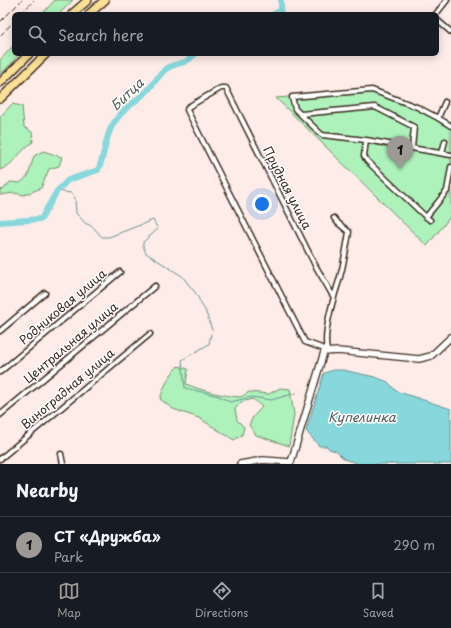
<!DOCTYPE html>
<html lang="en">
<head>
<meta charset="utf-8">
<style>
  body { margin:0; font-family:"Playpen Sans",sans-serif; background:#20242c; color:#f1f3f6 }
  .you { position:absolute; left:262px; top:204px; width:14px; height:14px; margin:-10px; border:3px solid #fff; border-radius:50%; background:#1a73e8; box-shadow:0 0 0 6px #1a73e833 }
  .badge { display:grid; place-items:center; width:26px; height:26px; border-radius:50%; background:#9f9995; color:#111; font-size:13px; font-weight:700 }
  .pin { position:absolute; translate:-50% -33px; filter:drop-shadow(0 1px 2px #0008) }
  .pin::after { content:''; position:absolute; top:21px; width:14px; height:12px; background:inherit; clip-path:polygon(0 0,100% 0,50% 100%) }
  .list { margin:0; padding:0; list-style:none }
  h2 { display:flex; justify-content:space-between; align-items:center; height:52px; margin:0; padding:0 16px; font-size:17px }
  h2 small { font-size:13px; font-weight:400; color:#9ea1a6 }
  .list li { display:grid; grid-template-columns:26px 1fr auto; gap:12px; align-items:center; box-sizing:border-box; height:56px; padding:0 16px; border-top:1px solid #363941 }
  .list b { display:block; font-size:15px; white-space:nowrap }
  .list p { margin:0; font-size:13px; white-space:nowrap; color:#9ea1a6 }
  .list em { font-size:13px; font-style:normal; color:#9ea1a6 }
  .icon { flex:none; width:22px; height:22px; fill:none; stroke:currentColor; stroke-width:2; stroke-linecap:round; stroke-linejoin:round }
  .map { position:relative; flex:none; width:451px; height:464px; overflow:hidden }
  .search { position:absolute; background:#171b24; box-shadow:0 2px 10px #0003; left:12px; right:12px; top:12px; height:44px; display:flex; align-items:center; gap:10px; box-sizing:border-box; padding:0 14px; border-radius:6px; color:#9ea1a6; font-size:15px }
  .sheet { height:108px; background:#171b24 }
  nav { display:flex; justify-content:space-around; align-items:center; box-sizing:border-box; height:56px; border-top:1px solid #363941; background:#171b24; font-size:11px; color:#9ea1a6 }
  nav a { display:grid; justify-items:center; gap:2px }
  nav .on { color:#9f9995 }
  .map>svg:first-child { display:block }
  .green { fill:#adf1bb; stroke:#748e6c }
  .water { fill:#86d8dd; stroke:#689291 }
  .lines { fill:none; stroke-linecap:round; stroke-linejoin:round }
  .stream { stroke:#689291; stroke-width:1 }
  .river { stroke:#86d8dd; stroke-width:6 }
  .street-casing { stroke:#3b2a1e; stroke-width:7 }
  .secondary-casing { stroke:#3b2a1e; stroke-width:8 }
  .highway-casing { stroke:#3b2a1e; stroke-width:10 }
  .street { stroke:#fff; stroke-width:4 }
  .secondary { stroke:#fff; stroke-width:5.5 }
  .highway { stroke:#fadf96; stroke-width:7 }
  .rail { stroke:#3b2a1e; stroke-width:1; stroke-dasharray:6 3; stroke-linecap:butt }
  .labels { text-anchor:middle; stroke-width:3; stroke-linejoin:round; paint-order:stroke }
  .street-label { font-size:12px; fill:#3b2a1e; stroke:#fff }
  .water-label { font-size:13px; font-style:italic; fill:#525e57; stroke:#fff }
</style>
</head>
<body>
<div class="map">
<svg width="451" height="464" viewBox="0 0 451 464">
  <rect width="100%" height="100%" fill="#fdece8"/>
  <filter id="ink" filterUnits="userSpaceOnUse"><feTurbulence type="fractalNoise" baseFrequency=".025" numOctaves="2"/><feDisplacementMap in="SourceGraphic" scale="8" xChannelSelector="R" yChannelSelector="G"/><feConvolveMatrix kernelMatrix="1 2 1 2 8 2 1 2 1" color-interpolation-filters="sRGB"/></filter>
  <g filter="url(#ink)">
    <path class="green" d="M55,0H73L59,14H42Z
      M14,45V54H20L0,75V60Z
      M379,90L414,104L451,122V216L427,246L276,98Z
      M12,104L22,106L24,127L32,132L33,142C20,150 14,165 0,170V117Z
      M43,151L62,157L59,166L49,169L41,188L24,195L14,193L0,195V189L3,190L10,182L20,183L28,176L34,156Z
      M178,366L188,369L186,384C202,391 224,396 241,397L249,392L269,394L280,388L290,389L294,415L289,446L256,435L249,425L253,417L262,407L253,399L241,402L235,409L237,420L244,427L242,435L234,440L199,418L173,409L160,399C164,386 169,376 178,366Z"/>
    <path class="water" d="M334,370H343L375,377L388,382L396,391L451,409V464H360L344,459L336,451L329,449L327,446H319L306,431L324,373Z"/>
    <g class="lines">
      <path class="stream" d="M57,191L71,193L75,198L76,213L85,223L93,227L102,237H109L153,220L158,229L143,242V246L146,253L182,276L197,295L201,304L205,310L212,330
        M211,334L209,344L182,360L185,388L219,396L230,402L252,397L271,400L296,393"/>
      <path class="river" d="M274,14L281,10V0
        M0,222L41,219L57,191L68,180L98,170C106,154 104,136 115,121C123,109 135,102 146,92C153,86 158,75 166,69C177,61 183,67 195,54"/>
      <g class="street-casing">
        <path id="street" d="M436,14L447,0
          M437,20L451,32
          M445,102L438,118L417,107L372,90L292,97L295,109L322,135L366,140L451,155
          M301,114L375,107L414,127L412,148
          M438,118L451,126
          M366,140L364,156L367,161L426,217
          M442,153L445,141
          M430,220L426,217L447,191L451,167
          M0,331L45,293
          M327,350L305,342L187,110L188,107L221,88H226L315,265L333,296
          M327,350C323,333 332,303 337,287C343,270 346,250 349,232L338,223L334,218
          M0,372L120,272
          M0,415L155,286
          M61,454L63,464
          M0,459L150,334"/>
      </g>
      <g class="secondary-casing">
        <path id="secondary" d="M240,464L263,460L291,462L324,352L338,351L419,359L431,356L451,337"/>
      </g>
      <g class="highway-casing">
        <path id="highway" d="M72,14L88,0
          M89,14L105,0
          M0,83L29,54
          M0,99L46,54"/>
      </g>
      <use href="#street" class="street"/>
      <use href="#secondary" class="secondary"/>
      <use href="#highway" class="highway"/>
      <path class="rail" d="M21,14L34,0
        M0,22L22,0
        M0,36L14,21"/>
    </g>
  </g>
  <g class="labels">
    <g class="street-label">
      <text transform="translate(287 188) rotate(63)" y="4">Прудная улица</text>
      <text transform="translate(63 307) rotate(-40)" y="4">Родниковая улица</text>
      <text transform="translate(71 343) rotate(-40)" y="4">Центральная улица</text>
      <text transform="translate(68 389) rotate(-40)" y="4">Виноградная улица</text>
    </g>
    <g class="water-label">
      <text transform="translate(127 94) rotate(-44)" y="5">Битца</text>
      <text x="362" y="422">Купелинка</text>
    </g>
  </g>
</svg>
<div class="you"></div>
<div class="pin badge" style="left:400px;top:169px">1</div>
<div class="search"><svg class="icon" aria-label="search" viewBox="0 0 24 24"><circle cx="10" cy="10" r="6"/><path d="M15 15l6 6"/></svg>Search here</div>
</div>
<section class="sheet">
<h2>Nearby<small></small></h2>
<ul class="list">
<li><span class="badge">1</span><div><b>СТ «Дружба»</b><p>Park</p></div><em>290 m</em></li>
</ul>
</section>
<nav>
<a class="on"><svg class="icon" aria-label="map" viewBox="0 0 24 24"><path d="M3 6l6-2 6 2 6-2v14l-6 2-6-2-6 2zM9 4v14M15 6v14"/></svg>Map</a>
<a><svg class="icon" aria-label="directions" viewBox="0 0 24 24"><path d="M12 3l9 9-9 9-9-9zM9 14v-3h6M13 9l2 2-2 2"/></svg>Directions</a>
<a><svg class="icon" aria-label="saved" viewBox="0 0 24 24"><path d="M7 4h10v16l-5-4-5 4z"/></svg>Saved</a>
</nav>
</body>
</html>
